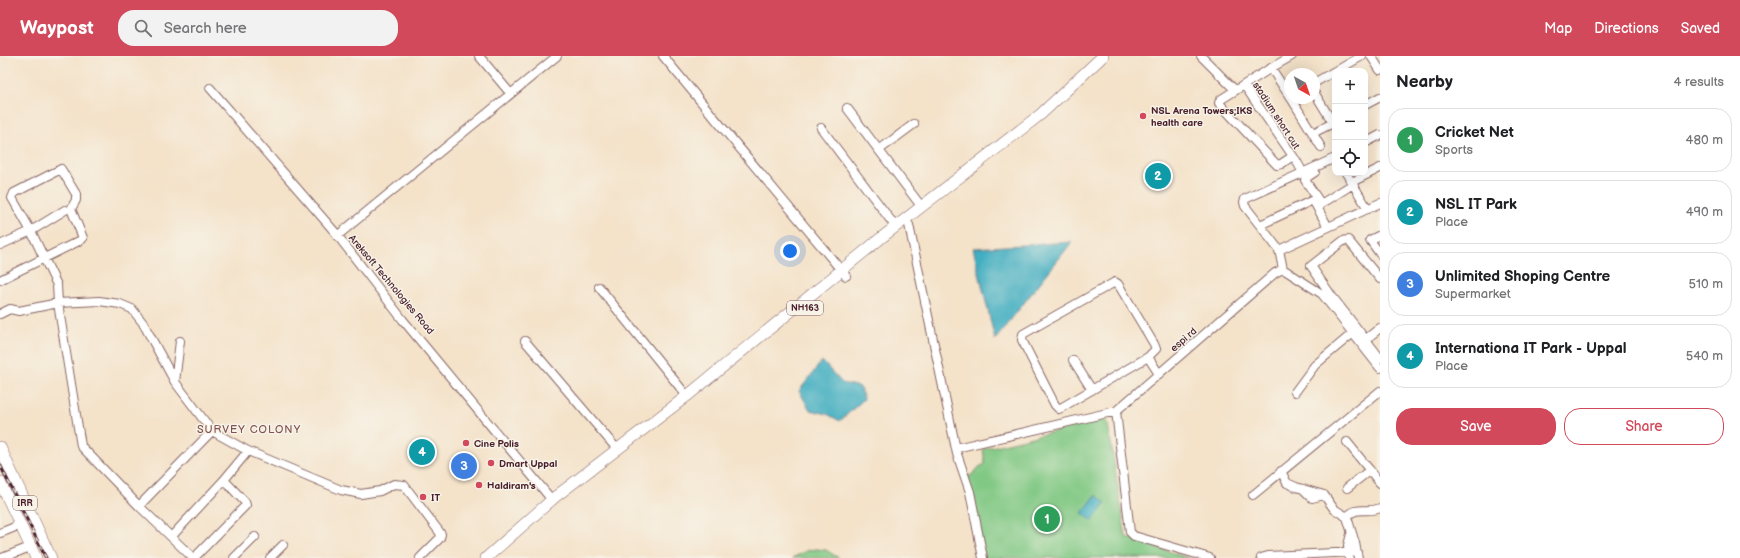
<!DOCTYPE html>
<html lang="en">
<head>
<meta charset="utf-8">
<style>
  body { margin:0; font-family:"Balsamiq Sans",sans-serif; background:#f2f2f2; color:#202124 }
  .controls { position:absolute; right:12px; top:12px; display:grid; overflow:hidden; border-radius:8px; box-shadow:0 4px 16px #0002 }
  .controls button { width:36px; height:36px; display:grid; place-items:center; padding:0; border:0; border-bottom:1px solid #e0e0e0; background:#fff; color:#202124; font:20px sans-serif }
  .compass { position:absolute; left:1284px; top:12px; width:36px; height:36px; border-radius:50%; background:#fff; box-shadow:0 4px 16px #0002; rotate:140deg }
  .you { position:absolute; left:790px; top:195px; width:14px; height:14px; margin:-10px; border:3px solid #fff; border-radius:50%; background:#1a73e8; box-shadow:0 0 0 6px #1a73e833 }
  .badge { display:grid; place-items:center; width:26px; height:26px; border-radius:50%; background:#d1495b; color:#fff; font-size:13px; font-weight:700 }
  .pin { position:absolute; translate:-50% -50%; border:2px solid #fff; box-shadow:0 1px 4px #0006 }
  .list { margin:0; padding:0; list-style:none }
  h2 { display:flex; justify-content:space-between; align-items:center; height:52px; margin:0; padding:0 16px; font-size:17px }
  h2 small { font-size:13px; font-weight:400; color:#757577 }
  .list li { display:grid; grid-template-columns:26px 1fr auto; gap:12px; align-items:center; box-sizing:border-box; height:64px; margin:0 8px 8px; padding:0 8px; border:1px solid #e0e0e0; border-radius:16px }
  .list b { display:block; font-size:15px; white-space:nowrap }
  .list p { margin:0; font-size:13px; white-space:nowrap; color:#757577 }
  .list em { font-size:13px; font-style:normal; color:#757577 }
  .actions { display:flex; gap:8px; padding:12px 16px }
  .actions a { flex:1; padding:9px 0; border:1px solid #d1495b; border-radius:16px; text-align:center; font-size:14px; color:#d1495b }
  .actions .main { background:#d1495b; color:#fff }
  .icon { flex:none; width:22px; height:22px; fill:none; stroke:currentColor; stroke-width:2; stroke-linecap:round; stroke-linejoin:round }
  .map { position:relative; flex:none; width:1380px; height:502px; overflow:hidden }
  header { display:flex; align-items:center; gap:24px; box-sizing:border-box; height:56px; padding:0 20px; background:#d1495b; color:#fff }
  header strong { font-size:19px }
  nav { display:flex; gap:22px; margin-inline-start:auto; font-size:14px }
  .search { width:280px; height:36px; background:#f2f2f2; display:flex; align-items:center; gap:10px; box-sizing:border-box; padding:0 14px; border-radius:16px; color:#757577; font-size:15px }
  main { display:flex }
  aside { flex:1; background:#fff }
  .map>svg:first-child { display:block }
  .green { fill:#80c883; stroke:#657457 }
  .water { fill:#43aec1; stroke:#466676 }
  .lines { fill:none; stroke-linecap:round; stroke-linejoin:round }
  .minor-casing { stroke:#866362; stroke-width:10 }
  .highway-casing { stroke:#866362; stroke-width:12 }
  .minor { stroke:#fff; stroke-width:8 }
  .highway { stroke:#fff; stroke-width:11 }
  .rail-casing { stroke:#4a1f2b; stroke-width:3 }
  .rail { stroke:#f7f3e8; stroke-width:1.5; stroke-dasharray:4.5; stroke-linecap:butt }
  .poi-dot { fill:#d1495b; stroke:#f7f3e8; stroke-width:1.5 }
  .labels { text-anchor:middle; stroke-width:3; stroke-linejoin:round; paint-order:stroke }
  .shield { fill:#f7f3e8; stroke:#7e5f64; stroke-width:1 }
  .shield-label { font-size:9px; font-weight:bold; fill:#4a1f2b }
  .poi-label { font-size:10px; font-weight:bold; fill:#4a1f2b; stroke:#f7f3e8; text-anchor:start }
  .street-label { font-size:10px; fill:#4a1f2b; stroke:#f7f3e8 }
  .neighbourhood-label { font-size:11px; letter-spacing:1px; fill:#825350; stroke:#f7f3e8 }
</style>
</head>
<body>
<header>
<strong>Waypost</strong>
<div class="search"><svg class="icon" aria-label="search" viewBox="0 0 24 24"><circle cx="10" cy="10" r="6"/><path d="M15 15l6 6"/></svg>Search here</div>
<nav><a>Map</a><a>Directions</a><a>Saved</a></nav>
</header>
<main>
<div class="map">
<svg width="1380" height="502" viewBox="0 0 1380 502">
  <rect width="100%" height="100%" fill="#f7f3e8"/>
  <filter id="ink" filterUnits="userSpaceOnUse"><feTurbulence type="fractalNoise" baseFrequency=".025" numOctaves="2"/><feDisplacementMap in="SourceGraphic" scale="8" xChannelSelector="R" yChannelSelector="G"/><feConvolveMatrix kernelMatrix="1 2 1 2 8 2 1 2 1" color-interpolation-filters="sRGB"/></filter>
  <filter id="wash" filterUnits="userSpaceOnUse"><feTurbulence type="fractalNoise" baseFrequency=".012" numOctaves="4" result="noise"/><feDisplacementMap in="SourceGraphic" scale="16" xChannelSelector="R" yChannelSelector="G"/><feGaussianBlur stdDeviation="0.9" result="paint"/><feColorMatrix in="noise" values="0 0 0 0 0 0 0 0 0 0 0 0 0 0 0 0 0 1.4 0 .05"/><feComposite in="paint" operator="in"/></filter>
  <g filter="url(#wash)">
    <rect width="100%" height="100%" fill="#f4e2c9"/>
    <path class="green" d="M1107,363L1126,481L1189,502H983L966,421L973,418L979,411L985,408L983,393Z
      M817,493L826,494L839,502H792L808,494Z"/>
    <path class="water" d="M1072,186L995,284L973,192Z
      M822,305L842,327L860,331L864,343L840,365L827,358L810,354L799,335Z
      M1096,439L1106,447L1092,465L1082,457Z"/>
  </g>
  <g filter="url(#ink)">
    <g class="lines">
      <g class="minor-casing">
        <path id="minor" d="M479,0L510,37
          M663,0L846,220
          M1201,0L1235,34
          M1371,0L1380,14
          M1271,12L1220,44L1219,47L1277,109L1281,108L1293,100
          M1336,15L1362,0
          M1314,27L1335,15
          M1244,29L1295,103
          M210,32L334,175L403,264L552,444
          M1314,36L1333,67
          M1290,41L1271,12L1292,0
          M1291,42L1321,91
          M1365,49L1380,41
          M847,52L921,150
          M821,72L895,170
          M1313,77L1335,66
          M1365,87L1380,79
          M879,94L914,68
          M1296,104L1303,117
          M1315,116L1306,122L1305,124L1321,148L1353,128
          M1346,117L1368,153
          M1352,126L1380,112
          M1313,144L1328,171
          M909,169L957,398L970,436L983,502
          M1260,169L1313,144
          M1380,179L1370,184L1380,198
          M337,180L557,0
          M0,189L31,175L65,154
          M1279,194L1380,147
          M1283,213L1279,194L1245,150L1244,146L1245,143L1335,102
          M1380,223L1348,184L1343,185L1311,210L1331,239L1380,302
          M0,224L81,184L83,182L71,153L76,144V138L61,113L14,137L12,142L31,175L57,229L58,247L81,390L139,450L193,502
          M599,231L687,340
          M0,258L10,253L19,255L58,247L99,245L120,248L132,253L143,267L175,326L212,375L248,395L341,434L361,438L380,435L394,428L404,429L441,478L440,482L420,502
          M525,285L617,393
          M1361,287L1380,272
          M1148,301L1059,353L1055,349L1022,284L1023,278L1115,226L1118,228L1154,288L1156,293L1148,301L1159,318
          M1073,304L1092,334
          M175,326L180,285
          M1295,336L1315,309L1353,277
          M1116,355L1130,476L1134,480L1210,502
          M1347,386L1380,427
          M956,392L1116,355L1275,217L1283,213L1322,238L1380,312
          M1281,415L1287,427L1296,431L1324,439L1334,453L1347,461
          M1347,432L1370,414
          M1303,433L1312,442L1324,439
          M1253,439L1380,335
          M139,450L212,375
          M1347,461L1355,487L1358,502
          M1347,461C1357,449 1367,458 1380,452
          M0,477L20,469
          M172,480L224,424L248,395
          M2,502L30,491
          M194,502L246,449L245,446L224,424
          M234,502L255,481
          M270,502L283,489
          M1261,502L1268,500L1357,496
          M1349,502L1348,489L1351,478"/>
      </g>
      <g class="highway-casing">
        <path id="highway" d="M0,391L51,502
          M0,426L36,502
          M486,502L555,441L687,340L881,182L1041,58L1103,0"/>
      </g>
      <use href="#minor" class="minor"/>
      <use href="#highway" class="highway"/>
      <g class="rail-casing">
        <path id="rail" d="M0,409L46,502"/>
      </g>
      <use href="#rail" class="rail"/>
    </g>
  </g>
  <g class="poi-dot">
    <circle cx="1143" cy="60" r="4"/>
    <circle cx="466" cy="387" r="4"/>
    <circle cx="491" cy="407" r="4"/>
    <circle cx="479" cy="429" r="4"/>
    <circle cx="423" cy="441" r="4"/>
  </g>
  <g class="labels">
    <g class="shield">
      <rect x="787" y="245" width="36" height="14" rx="3"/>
      <rect x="13" y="440" width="24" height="14" rx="3"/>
    </g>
    <g class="shield-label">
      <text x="805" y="255">NH163</text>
      <text x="25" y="450">IRR</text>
    </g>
    <g class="poi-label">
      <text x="1151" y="58">NSL Arena Towers;IKS<tspan x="1151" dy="12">health care</tspan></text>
      <text x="474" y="391">Cine Polis</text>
      <text x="499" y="411">Dmart Uppal</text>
      <text x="487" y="433">Haldiram's</text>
      <text x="431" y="445">IT</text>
    </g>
    <g class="street-label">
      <text transform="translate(1277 59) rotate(57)" y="4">stadium short cut</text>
      <text transform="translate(392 228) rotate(50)" y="4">Areksoft Technologies Road</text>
      <text transform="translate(1183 283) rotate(-41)" y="4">espi rd</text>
    </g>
    <g class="neighbourhood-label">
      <text x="249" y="377">SURVEY COLONY</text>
    </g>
  </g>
</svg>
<div class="controls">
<button>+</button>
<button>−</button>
<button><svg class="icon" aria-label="locate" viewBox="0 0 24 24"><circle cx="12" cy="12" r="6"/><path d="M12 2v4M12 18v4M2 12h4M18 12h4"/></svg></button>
</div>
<svg class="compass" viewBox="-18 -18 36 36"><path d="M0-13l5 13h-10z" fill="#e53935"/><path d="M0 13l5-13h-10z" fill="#757577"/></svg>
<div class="you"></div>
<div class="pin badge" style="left:1047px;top:463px;background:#2e9e5b">1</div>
<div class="pin badge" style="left:1158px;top:120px;background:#0f9aa8">2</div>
<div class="pin badge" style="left:464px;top:410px;background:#3f7fe0">3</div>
<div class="pin badge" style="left:422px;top:396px;background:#0f9aa8">4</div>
</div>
<aside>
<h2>Nearby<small>4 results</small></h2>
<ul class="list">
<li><span class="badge" style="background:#2e9e5b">1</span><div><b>Cricket Net</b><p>Sports</p></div><em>480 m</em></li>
<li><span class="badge" style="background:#0f9aa8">2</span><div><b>NSL IT Park</b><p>Place</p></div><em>490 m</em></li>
<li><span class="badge" style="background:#3f7fe0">3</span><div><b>Unlimited Shoping Centre</b><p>Supermarket</p></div><em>510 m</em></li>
<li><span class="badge" style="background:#0f9aa8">4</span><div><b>Internationa IT Park - Uppal</b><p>Place</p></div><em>540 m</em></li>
</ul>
<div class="actions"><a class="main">Save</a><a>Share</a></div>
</aside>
</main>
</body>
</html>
